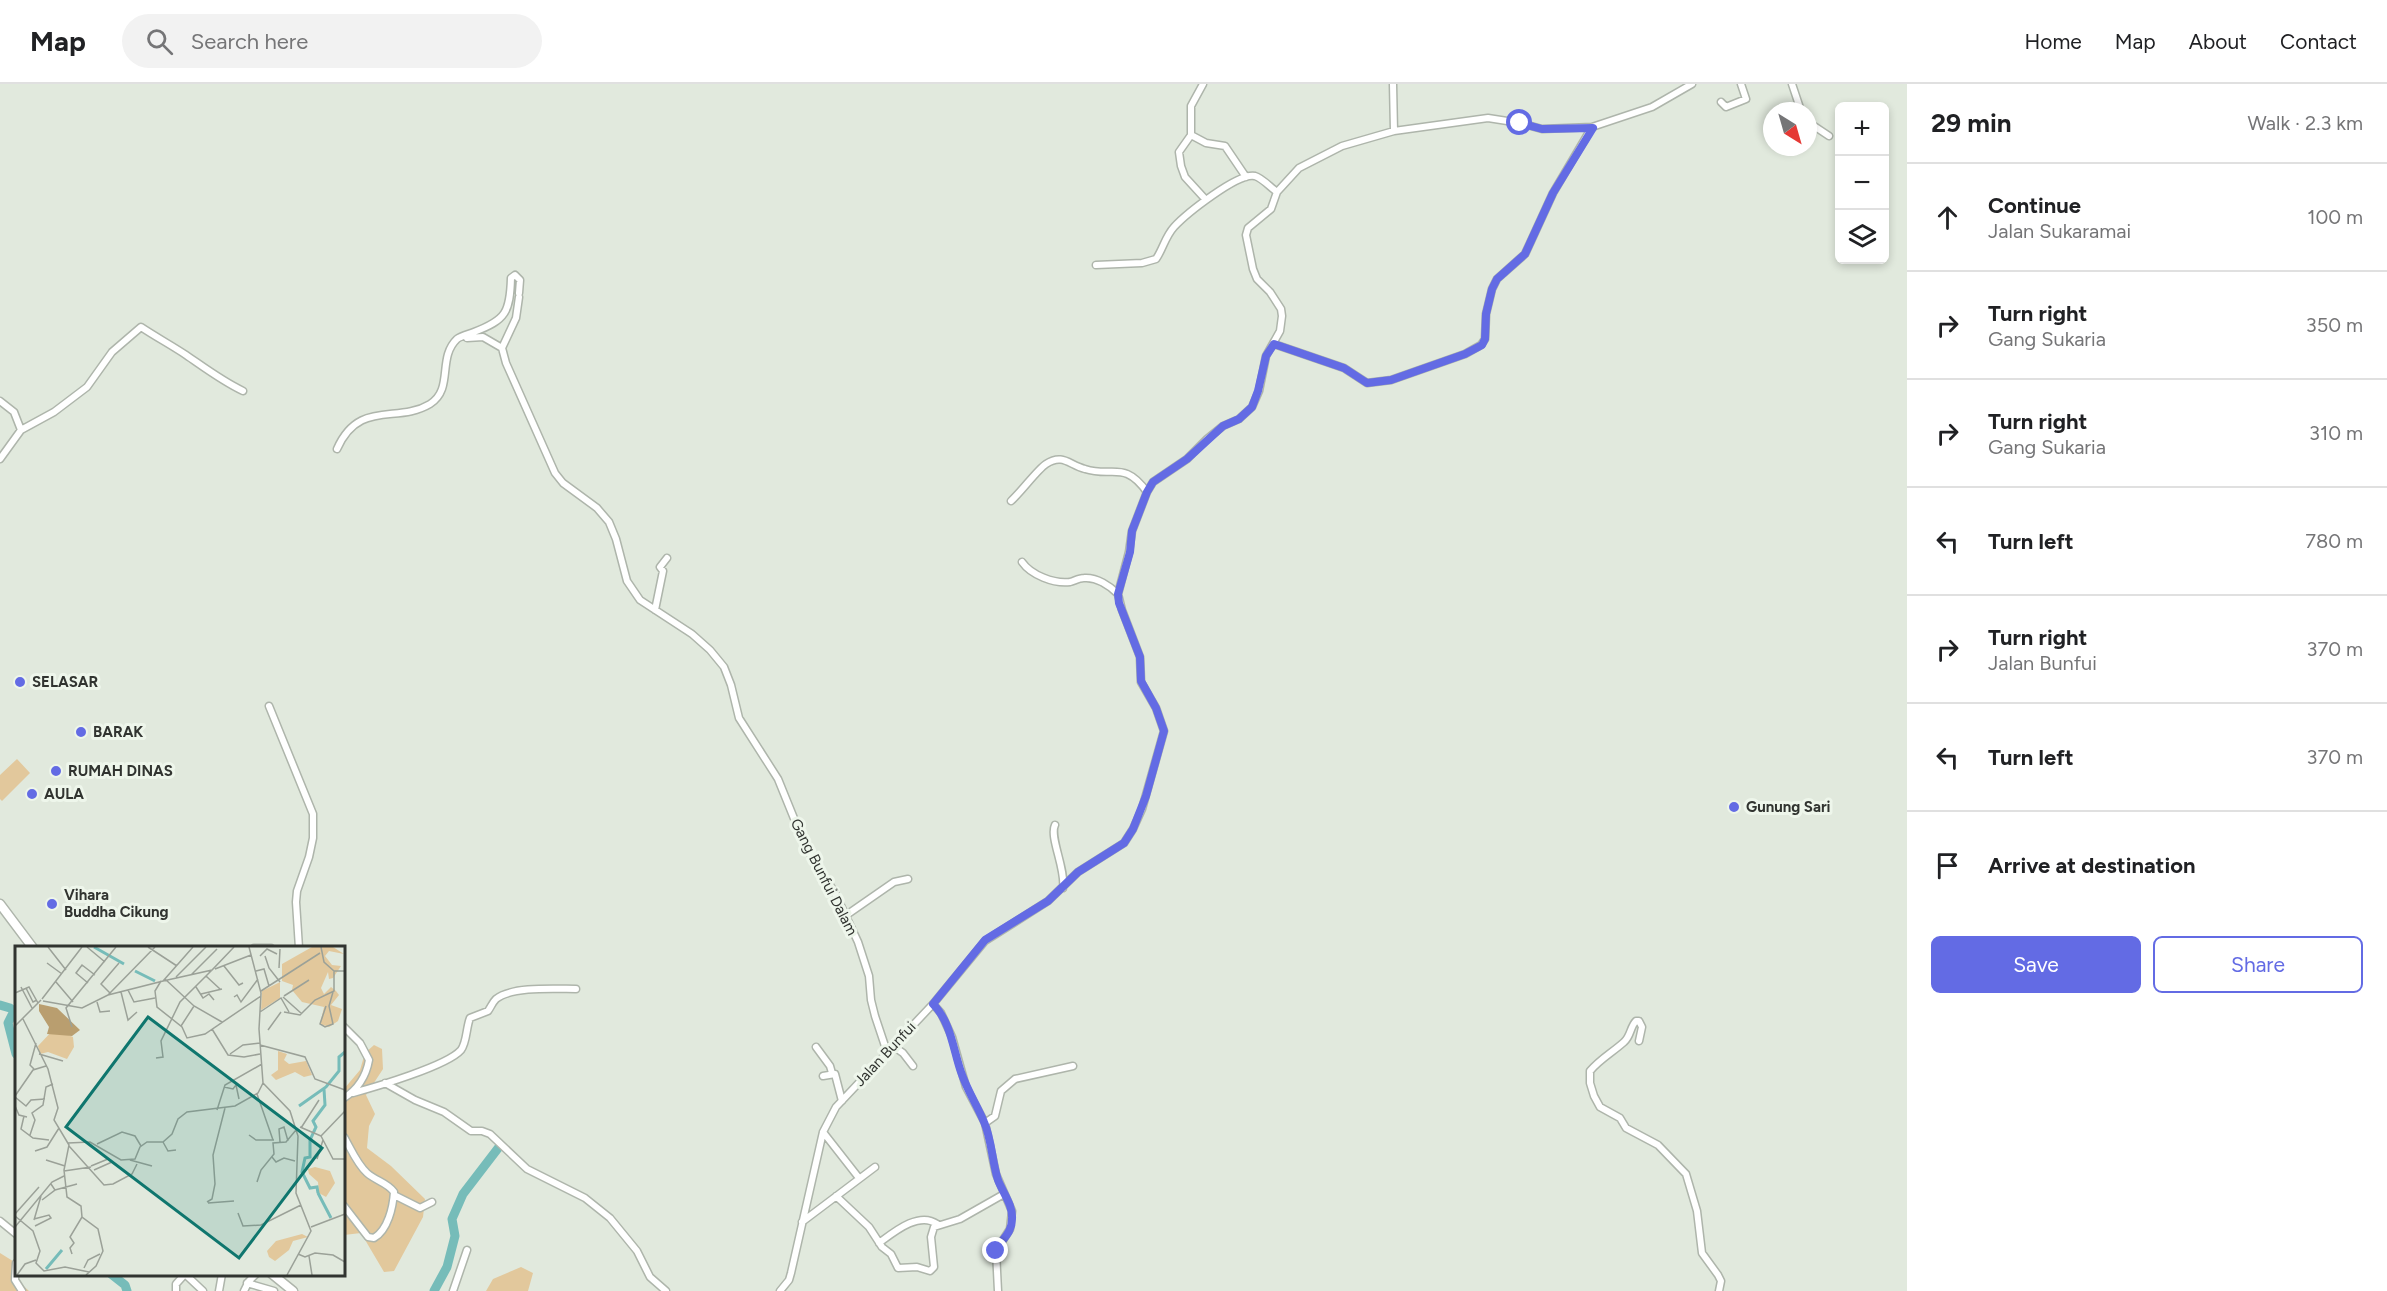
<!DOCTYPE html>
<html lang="en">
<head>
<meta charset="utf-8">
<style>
  body { margin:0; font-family:Figtree,sans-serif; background:#f2f2f2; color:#202124 }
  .controls { position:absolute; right:18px; top:18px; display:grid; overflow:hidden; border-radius:9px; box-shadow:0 3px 9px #0003 }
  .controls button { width:54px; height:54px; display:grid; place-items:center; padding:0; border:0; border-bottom:2px solid #e0e0e0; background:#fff; color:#202124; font:30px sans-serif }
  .compass { position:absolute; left:1763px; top:18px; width:54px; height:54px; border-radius:50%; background:#fff; box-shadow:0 3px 9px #0003; rotate:143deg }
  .stop { position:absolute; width:18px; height:18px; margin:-14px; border:4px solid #636be4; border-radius:50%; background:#fff }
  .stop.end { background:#636be4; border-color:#fff; box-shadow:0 2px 6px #0008 }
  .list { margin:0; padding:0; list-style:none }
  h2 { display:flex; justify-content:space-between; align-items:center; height:78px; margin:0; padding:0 24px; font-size:26px }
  h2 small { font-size:20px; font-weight:400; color:#757577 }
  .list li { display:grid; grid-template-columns:39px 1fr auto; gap:18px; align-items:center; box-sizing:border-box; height:108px; padding:0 24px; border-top:2px solid #e0e0e0 }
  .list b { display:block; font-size:22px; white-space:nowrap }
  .list p { margin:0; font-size:20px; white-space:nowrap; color:#757577 }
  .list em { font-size:20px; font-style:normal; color:#757577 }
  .actions { display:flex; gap:12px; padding:18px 24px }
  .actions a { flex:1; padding:14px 0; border:2px solid #636be4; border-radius:9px; text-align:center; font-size:21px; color:#636be4 }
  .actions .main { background:#636be4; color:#fff }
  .icon { flex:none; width:33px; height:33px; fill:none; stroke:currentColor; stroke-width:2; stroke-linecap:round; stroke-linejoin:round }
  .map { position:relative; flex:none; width:1907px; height:1207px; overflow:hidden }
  header { display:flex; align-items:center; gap:36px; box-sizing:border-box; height:84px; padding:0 30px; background:#fff; border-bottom:2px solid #e0e0e0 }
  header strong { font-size:28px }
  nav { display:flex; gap:33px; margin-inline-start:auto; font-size:21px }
  .search { width:420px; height:54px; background:#f2f2f2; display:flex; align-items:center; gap:15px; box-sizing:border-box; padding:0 21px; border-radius:33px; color:#757577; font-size:22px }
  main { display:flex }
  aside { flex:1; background:#fff }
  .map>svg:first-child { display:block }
  .green { fill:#e2c89c }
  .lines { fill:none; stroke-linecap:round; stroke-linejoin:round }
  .river { stroke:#76bcb9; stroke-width:9 }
  .street-casing { stroke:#aeb5ab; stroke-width:9 }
  .secondary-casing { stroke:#aeb5ab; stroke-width:11 }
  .street { stroke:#fff; stroke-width:6 }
  .secondary { stroke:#fff; stroke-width:8 }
  .route { stroke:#636be4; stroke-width:8 }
  .poi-dot { fill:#636be4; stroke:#eef6eb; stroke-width:2 }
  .labels { text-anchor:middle; stroke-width:6; stroke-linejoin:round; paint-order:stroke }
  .poi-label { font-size:15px; font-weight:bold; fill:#313430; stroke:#eef6eb; text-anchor:start }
  .street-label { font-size:15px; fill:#313430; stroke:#eef6eb }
  .inset-river { fill:none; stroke:#76bcb9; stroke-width:3 }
  .inset-road { fill:none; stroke:#9ba198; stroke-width:1.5 }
  .view { fill:#0f766e; fill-opacity:0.15; stroke:#0f766e; stroke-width:3 }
  .inset-edge { fill:none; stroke:#313430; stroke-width:3 }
</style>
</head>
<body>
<header>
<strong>Map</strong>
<div class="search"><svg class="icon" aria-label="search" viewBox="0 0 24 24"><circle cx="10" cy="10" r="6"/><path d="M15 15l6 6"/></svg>Search here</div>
<nav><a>Home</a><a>Map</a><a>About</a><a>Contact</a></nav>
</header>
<main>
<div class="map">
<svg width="1907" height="1207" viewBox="0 0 1907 1207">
  <rect width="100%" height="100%" fill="#e1e9dd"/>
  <path class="green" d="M17,675L30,689L2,717L0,715V691Z
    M374,961L382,965L383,985L366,1011L375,1030L369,1042L367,1064L391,1082L425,1115L423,1133L394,1187L384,1188L361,1149L344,1151V1005L360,986L365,969Z
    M0,1169L16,1179L18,1197L29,1207H0Z
    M521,1183L533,1189L528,1207H486L493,1195Z"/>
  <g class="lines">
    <path class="river" d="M0,921L10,924L14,927L8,939L16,970
      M111,1190L125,1201L127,1207
      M434,1207L447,1183L455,1152L452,1135L463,1110L499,1063"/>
    <g class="street-casing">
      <path id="street" d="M1203,0L1191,22V51L1179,68L1181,82L1185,93L1206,116
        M1393,0L1394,47
        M1792,0L1801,27
        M1721,18L1726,23L1746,15L1741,0
        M1808,38L1829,52
        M1191,51L1206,59L1225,62L1246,93
        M1096,181L1142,179L1156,175C1163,165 1165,153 1174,143C1185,131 1238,88 1255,92C1262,94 1270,103 1277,108
        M519,213L516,234L502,264L506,279L555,389L563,399L597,424L609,438L616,455L627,497L640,516L692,550L710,566L724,583L731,601L739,634L778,695L806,764L835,809L858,858L869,892L871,916L875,932L887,968
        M467,254L483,253L502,264
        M1274,260L1344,284L1367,299L1391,296L1465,270L1481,261L1485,255L1486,230L1492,205L1497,195L1525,170L1553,109L1592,43
        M0,317L14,328L21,346
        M337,365C359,315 397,340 430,320C454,305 437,274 457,255C461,252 469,250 474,248C506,236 510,228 511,194L515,191L520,196L519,209
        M0,375L21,346L54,328L87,303L112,268L141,243C156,253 171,261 186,271C205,284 222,297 243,307
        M1011,417C1022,407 1037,386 1046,380C1063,369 1069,381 1085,385C1113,394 1124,376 1147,408
        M1022,478C1031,491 1054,500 1070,498C1074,497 1079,494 1084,494C1097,493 1110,502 1118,510
        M655,526L663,487L660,483L667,474
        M269,622L313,730V754L309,773L297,807L296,818L299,864
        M1055,741C1049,753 1066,785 1063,804
        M845,832L894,798L908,795
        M254,864H271
        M933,920L941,929L952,953L966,1003L985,1039L996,1090L1012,1127L1010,1145L996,1167L998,1207
        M344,943L360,959L369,976C366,993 358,1005 344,1014
        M1639,957L1642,943L1639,937H1636C1630,943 1631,952 1624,958C1613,968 1600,975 1590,987V999L1594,1012L1600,1023L1620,1034L1626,1044L1658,1061L1686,1090L1697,1127L1702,1169L1718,1191L1721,1197L1719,1207
        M893,962L903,969L913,982
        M816,963L830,982L832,989
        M823,992L835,990L842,1017
        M385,999L415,1016L444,1028L471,1047H482L490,1050L527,1085L585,1114L610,1134L637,1167L650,1193L666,1207
        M353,1009C375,1003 447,982 461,966C467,958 466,944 470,934L488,927C491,923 492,919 496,915C512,902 556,905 576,905
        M985,1039L995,1032L1001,1007L1015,995L1073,982
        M823,1048L859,1094
        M344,1053C351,1065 357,1080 367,1089C376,1097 388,1099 394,1108C393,1123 388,1146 374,1154L368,1153L344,1122
        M394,1111L420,1124L432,1118
        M836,1112L869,1143L882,1163L891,1170L898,1184L917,1183L930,1187L934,1183L931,1153L934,1143L960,1135L1004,1110
        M0,1137L16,1150
        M802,1138L875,1083
        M879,1159C894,1148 919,1127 937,1140
        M16,1179L15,1196L22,1207
        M247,1199L274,1207
        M176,1207V1200L185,1190L203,1207
        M219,1207L222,1190
        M244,1207L249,1197L256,1190
        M453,1207L467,1166
        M780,1207L789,1196L791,1189L823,1048L836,1023L933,920L985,857L1048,817L1078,788L1124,759L1133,745L1142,725L1164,647L1156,624L1141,598L1140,573L1122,526L1118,510L1129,468L1132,447L1147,408L1153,398L1187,375L1207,355L1223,342L1239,335L1252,323L1259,307L1266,272L1280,247L1282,232L1281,225L1270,208L1257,195L1253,185L1246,151L1248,144L1271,125L1277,108L1299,84L1342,62L1394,47L1488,34L1520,39L1542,45L1592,43L1652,23L1692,0"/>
    </g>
    <g class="secondary-casing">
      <path id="secondary" d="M0,820L33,864
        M272,1190L293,1207"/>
    </g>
    <use href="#street" class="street"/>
    <use href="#secondary" class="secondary"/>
  </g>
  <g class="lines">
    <path class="route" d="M996,1167C1001,1155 1012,1150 1012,1135C1013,1121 1003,1109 998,1096C992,1078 992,1056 984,1038C977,1021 967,1006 961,988C953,965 951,938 933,920L985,856L1048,817L1078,788L1124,759L1133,745L1146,712L1164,647L1156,624L1141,597L1140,573L1119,519L1118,510L1130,468L1132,447L1147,408L1153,398L1187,375L1223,342L1239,335L1252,323L1258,307L1266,272L1274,260L1344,284L1367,299L1391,296L1465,270L1482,261L1485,255L1486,230L1492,205L1497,195L1525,170L1553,109L1593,44L1542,45L1520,39"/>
  </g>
  <g class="poi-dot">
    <circle cx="20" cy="598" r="6"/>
    <circle cx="81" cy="648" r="6"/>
    <circle cx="56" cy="687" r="6"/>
    <circle cx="32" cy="710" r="6"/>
    <circle cx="1734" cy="723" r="6"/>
    <circle cx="52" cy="820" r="6"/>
  </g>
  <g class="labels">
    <g class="poi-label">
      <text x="32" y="603">SELASAR</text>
      <text x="93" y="653">BARAK</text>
      <text x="68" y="692">RUMAH DINAS</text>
      <text x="44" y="715">AULA</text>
      <text x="1746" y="728">Gunung Sari</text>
      <text x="64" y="816">Vihara<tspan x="64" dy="17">Buddha Cikung</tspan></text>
    </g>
    <g class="street-label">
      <text transform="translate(824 793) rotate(63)" y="5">Gang Bunfui Dalam</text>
      <text transform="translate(885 970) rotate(-47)" y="5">Jalan Bunfui</text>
    </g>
  </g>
  <g transform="translate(15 862)">
    <rect width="330" height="330" fill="#e1e9dd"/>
    <path d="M297,1H318L329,8L314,5L310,10L317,19L326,20L318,32L314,33L313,26L306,42L309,48L316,41L321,45L324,49L316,59L327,63L323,75L314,81L305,78L309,61L287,56L277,44L278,39L267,35V18ZM265,36V52L246,64L247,45ZM39,83L58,91L59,101L52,113L33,106L25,108L23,100ZM263,105L272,108L269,114L274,118L291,115L297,129L289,131L280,126L261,134L256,129L263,124ZM300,221L315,225L320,237L311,251L304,247L303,236L294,228L293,223ZM287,288L293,291L278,295L274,304L260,315L254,311L252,305L261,295Z" fill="#e2c89c"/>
    <path d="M24,58L42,62L65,84L57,90L32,88L34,81L24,65Z" fill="#b99e6f"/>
    <path class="inset-river" d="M79,1L109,18M120,25L140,35M284,160L311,141L324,125V111L330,106M303,247L302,241L295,242L287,226L290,212L295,211V194L301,181L298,175L310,159L309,143M303,247L316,272M31,323L47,304"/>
    <path class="inset-road" d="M33,1L51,24M72,1L90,16M133,1L162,20M234,1L246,47L244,83L248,137M306,1L309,16L319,25H330M245,10L252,3L262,8M250,10L254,22L265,36M32,17L47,28M209,20L224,39L228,37M264,22L265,3M200,23L236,9M241,25L249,23L254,40M176,29L202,3M191,30L205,43M161,31L191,1M150,33L179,60L207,76M146,35L140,45L142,61L167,81L172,92L190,88L246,50M148,35L197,24L219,1M41,36L58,56M73,37L61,27L67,19L80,29M6,41L17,62M181,41L188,52L194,48L199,54M11,42L18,56L22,54M113,44L119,56L140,52M246,45L305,7M106,46L113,74L122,66M0,47L14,41L23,57M95,47L86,38L104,17M186,48L207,43M93,49L140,1M269,50L294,34M219,51L222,49L226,56L243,33M268,51L287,68M27,53L67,1M28,55L67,62L93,49L148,35L178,1M82,56L85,66L95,65M311,60L305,78L310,81L318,78L314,60L318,46M245,66L266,52L274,66M269,66L285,69L300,54L319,45V25M8,73L33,123L43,162L39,174L54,199L49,224L52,251L66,260L67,271L83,283L88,305L81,320L71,329M0,80L26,54M166,80L179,60M57,81L51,62L101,1M197,83L213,109L229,111L245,108M253,84L266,66M245,99L290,111L300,133L330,144M24,108L48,115M215,108L228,99L245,97M141,112L148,111L146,95L165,56L197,24M19,123L15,119L21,97M248,137L275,165L283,190L281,247L296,285L272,329M209,141L218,143L221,139L224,153M242,148L258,194M0,150L18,124L31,120M0,151L11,160L16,154L30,153M0,160L4,169L12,171M202,164L210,139L247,118M9,170L6,183L18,192L34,194M285,181L306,190M286,182L304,154M15,189L20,174L17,167L28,159L31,141L38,138M234,189L241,194H259M306,190L318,213H330M306,190L330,165M148,196L153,205L161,204M265,196L264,183L269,181L273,195M53,197L75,196L106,214L120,213L125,201L132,196H148L157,188L163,173L172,166L220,160L243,147L248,137M82,198L107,186L120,190L126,200M54,200L89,239L98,238L117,228L122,218M20,205L32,201L44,182M257,211L261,216L269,212L280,215M302,213L308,194M31,214L50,220M115,214L137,220M76,220L93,213M79,224L97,216M49,225L76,221M242,236L246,224L259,208L258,197L271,196L281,184M40,244L62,238M27,254L40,244L36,238M192,256L197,253L200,238L198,209L210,162M193,257L219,255M223,267L228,280L246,279L286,259M0,268L24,241M0,270L18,285L25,305L21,317L29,325L50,321L74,326M19,273L34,269L36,272L20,280M19,274L26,250M0,281L37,236L49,230M296,281L330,268M57,308L55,302L59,297L55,291L67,271M283,308L290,311L300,307L318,309L330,316M294,310L297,329M69,322L73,314L85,308M2,329L10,318L21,314"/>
    <path class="view" d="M133,71L307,202L224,312L51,181Z"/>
    <rect width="330" height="330" class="inset-edge"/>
  </g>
</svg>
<div class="controls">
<button>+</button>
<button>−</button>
<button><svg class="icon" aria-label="layers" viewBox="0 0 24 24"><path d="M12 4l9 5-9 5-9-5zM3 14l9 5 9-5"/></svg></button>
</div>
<svg class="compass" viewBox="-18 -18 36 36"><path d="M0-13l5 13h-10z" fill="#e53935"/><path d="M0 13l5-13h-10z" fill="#757577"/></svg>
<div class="stop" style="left:1520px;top:39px"></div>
<div class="stop end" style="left:996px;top:1167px"></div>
</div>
<aside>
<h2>29 min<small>Walk · 2.3 km</small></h2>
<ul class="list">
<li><svg class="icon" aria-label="ahead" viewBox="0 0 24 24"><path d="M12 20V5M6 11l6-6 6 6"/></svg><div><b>Continue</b><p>Jalan Sukaramai</p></div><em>100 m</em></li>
<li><svg class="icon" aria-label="right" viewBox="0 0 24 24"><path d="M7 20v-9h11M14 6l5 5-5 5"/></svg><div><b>Turn right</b><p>Gang Sukaria</p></div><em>350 m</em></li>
<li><svg class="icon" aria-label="right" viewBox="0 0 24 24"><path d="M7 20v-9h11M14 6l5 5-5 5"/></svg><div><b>Turn right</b><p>Gang Sukaria</p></div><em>310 m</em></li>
<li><svg class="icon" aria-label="left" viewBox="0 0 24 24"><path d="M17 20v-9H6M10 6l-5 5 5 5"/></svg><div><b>Turn left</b></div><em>780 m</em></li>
<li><svg class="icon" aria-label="right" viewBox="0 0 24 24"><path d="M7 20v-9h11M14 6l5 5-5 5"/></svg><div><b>Turn right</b><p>Jalan Bunfui</p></div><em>370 m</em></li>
<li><svg class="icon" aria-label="left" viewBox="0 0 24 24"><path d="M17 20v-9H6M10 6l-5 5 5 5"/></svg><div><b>Turn left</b></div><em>370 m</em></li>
<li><svg class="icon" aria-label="arrive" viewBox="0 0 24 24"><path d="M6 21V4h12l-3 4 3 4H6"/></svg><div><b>Arrive at destination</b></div></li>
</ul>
<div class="actions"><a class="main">Save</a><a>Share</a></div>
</aside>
</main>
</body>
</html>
